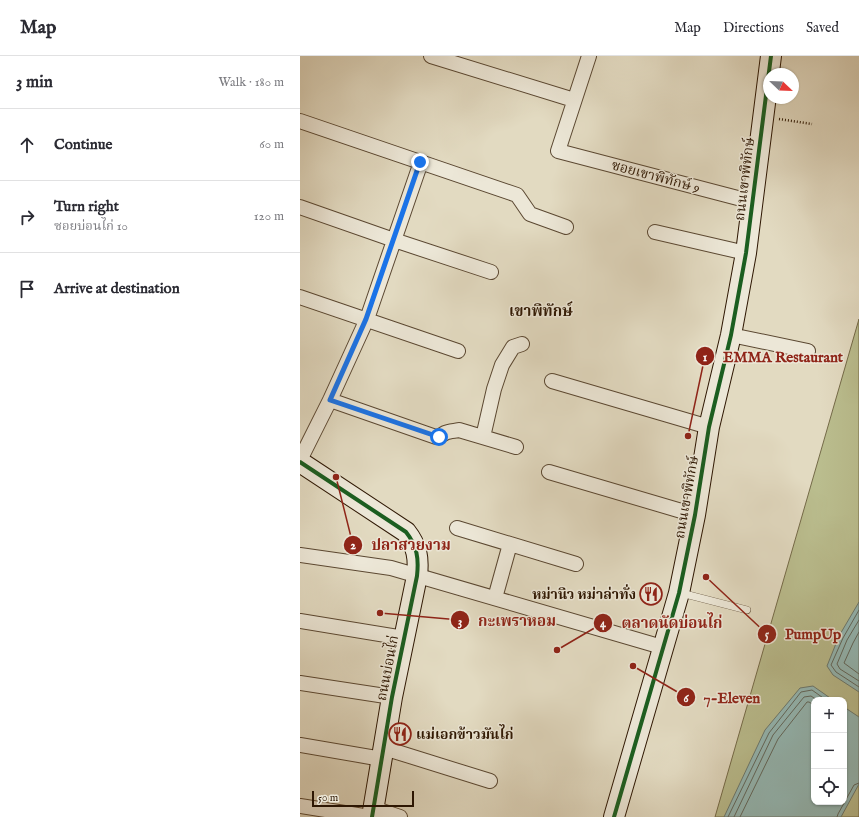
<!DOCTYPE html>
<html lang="en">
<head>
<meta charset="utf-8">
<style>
  body { margin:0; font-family:"IM FELL English","Noto Serif Thai",serif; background:#f7f7f7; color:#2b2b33 }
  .controls { position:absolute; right:12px; bottom:12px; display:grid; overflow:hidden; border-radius:8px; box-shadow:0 1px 3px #0004 }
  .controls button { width:36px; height:36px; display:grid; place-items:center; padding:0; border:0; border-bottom:1px solid #e1e1e2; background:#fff; color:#2b2b33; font:20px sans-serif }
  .compass { position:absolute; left:463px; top:12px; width:36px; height:36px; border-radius:50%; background:#fff; box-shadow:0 1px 3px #0004; rotate:113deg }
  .scale { position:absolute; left:12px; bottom:10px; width:102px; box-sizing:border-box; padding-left:4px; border:2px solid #2e1703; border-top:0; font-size:11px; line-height:14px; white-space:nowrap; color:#2e1703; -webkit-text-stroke:3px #ece7d7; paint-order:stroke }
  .stop { position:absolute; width:12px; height:12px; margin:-9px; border:3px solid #1a73e8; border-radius:50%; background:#fff }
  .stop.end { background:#1a73e8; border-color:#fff; box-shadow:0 1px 4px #0008 }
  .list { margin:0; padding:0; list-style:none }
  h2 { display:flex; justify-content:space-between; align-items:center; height:52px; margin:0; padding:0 16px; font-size:17px }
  h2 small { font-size:13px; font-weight:400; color:#7c7c81 }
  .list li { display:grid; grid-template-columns:26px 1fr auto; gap:12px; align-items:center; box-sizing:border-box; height:72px; padding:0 16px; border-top:1px solid #e1e1e2 }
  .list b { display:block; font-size:15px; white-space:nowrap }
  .list p { margin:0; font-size:13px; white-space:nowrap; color:#7c7c81 }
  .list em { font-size:13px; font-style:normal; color:#7c7c81 }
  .icon { flex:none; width:22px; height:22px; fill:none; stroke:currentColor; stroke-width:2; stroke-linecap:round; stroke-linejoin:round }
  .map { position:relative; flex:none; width:559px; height:761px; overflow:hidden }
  header { display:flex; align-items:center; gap:24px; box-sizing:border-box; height:56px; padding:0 20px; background:#fff; border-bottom:1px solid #e1e1e2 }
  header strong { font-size:19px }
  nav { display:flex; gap:22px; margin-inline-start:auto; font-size:14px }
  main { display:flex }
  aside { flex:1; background:#fff }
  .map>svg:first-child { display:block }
  .green { fill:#babd8e; stroke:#746a48; fill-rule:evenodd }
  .water { fill:#95bab7; stroke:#6c796f }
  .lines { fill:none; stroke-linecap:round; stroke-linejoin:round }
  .shore { stroke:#62685d; stroke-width:1 }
  .lane-casing { stroke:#5b4832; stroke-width:8 }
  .street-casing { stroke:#5b4832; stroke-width:16 }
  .secondary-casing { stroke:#2e1703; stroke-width:22 }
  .path { stroke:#2e1703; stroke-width:2.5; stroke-dasharray:1 2; stroke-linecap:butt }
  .lane { stroke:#ece7d7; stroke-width:7 }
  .street { stroke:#ece7d7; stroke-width:14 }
  .secondary { stroke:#ece7d7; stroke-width:20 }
  .cycleway-casing { stroke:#ece7d7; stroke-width:6 }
  .cycleway { stroke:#1b5e20; stroke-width:4 }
  .route { stroke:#1a73e8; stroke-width:5 }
  .labels { text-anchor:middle; stroke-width:3; stroke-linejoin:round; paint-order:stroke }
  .street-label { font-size:14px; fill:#2e1703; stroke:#ece7d7 }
  .poi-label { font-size:14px; font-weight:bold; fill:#2e1703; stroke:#ece7d7; text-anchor:end }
  .neighbourhood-label { font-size:15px; font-weight:bold; fill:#2e1703; stroke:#ece7d7 }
  .leader { fill:none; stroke:#8f2418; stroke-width:1.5 }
  .callout-dot { fill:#8f2418; stroke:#ece7d7; stroke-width:1.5 }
  .mark-label { font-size:12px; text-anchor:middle; font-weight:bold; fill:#fff }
  .callout-label { font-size:15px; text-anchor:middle; font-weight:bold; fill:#8f2418; stroke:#ece7d7; stroke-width:3; stroke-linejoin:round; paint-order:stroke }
</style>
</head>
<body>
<header>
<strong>Map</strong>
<nav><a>Map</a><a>Directions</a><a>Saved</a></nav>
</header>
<main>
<aside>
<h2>3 min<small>Walk · 180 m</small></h2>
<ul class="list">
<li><svg class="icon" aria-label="ahead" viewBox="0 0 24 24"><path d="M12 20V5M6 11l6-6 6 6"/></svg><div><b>Continue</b></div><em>60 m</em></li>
<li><svg class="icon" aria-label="right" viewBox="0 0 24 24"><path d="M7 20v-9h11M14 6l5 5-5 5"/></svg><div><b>Turn right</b><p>ซอยบ่อนไก่ 10</p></div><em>120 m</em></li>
<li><svg class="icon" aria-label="arrive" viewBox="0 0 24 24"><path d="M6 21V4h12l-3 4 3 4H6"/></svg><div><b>Arrive at destination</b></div></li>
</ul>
</aside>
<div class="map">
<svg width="559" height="761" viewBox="0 0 559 761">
  <rect width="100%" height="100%" fill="#e2dac1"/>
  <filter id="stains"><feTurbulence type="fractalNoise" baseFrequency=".005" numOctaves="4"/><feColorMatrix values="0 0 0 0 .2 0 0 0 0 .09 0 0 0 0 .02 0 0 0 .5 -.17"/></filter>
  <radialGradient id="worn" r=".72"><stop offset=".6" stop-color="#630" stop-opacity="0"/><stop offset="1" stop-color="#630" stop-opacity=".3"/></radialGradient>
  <path class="green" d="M559,263V761H415ZM514,644H544V746H514Z"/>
  <path class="water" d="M559,546V636L533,619L527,610L539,580Z
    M513,630L533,644H514V746H544V651L559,661V728L541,761H424L465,674L500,632Z"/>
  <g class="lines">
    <path class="shore" d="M559,554L543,582L531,609L536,616L559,631
      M559,564L547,584L537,608L540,613L559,625
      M559,576L553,587L544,607L559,618
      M428,761L469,677L501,636L512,634L526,644
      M434,761L473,679L504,641L511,640L517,644
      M440,761L478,683L507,646H509L514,649
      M537,761L538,758L554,729L559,727"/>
    <g class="lane-casing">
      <path id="lane" d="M381,537L447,554"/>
    </g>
    <g class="street-casing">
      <path id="street" d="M131,0L274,44
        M289,0L258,95L453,146
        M0,65L217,139L230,158L266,171
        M0,151L94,184L191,216
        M355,176L446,197
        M0,241L158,295
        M431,279L508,295
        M252,325L409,371
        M30,344L136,381C141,381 141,379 145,377C149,375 155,375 159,374L216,391
        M183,381L194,333L202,309L213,291L222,288
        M0,404L30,344L67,263L121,106
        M249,416L395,459
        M157,472L276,508
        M0,499L91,512L362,591
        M195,542L210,488
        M0,565L104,582
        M0,627L92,641
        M0,689L82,703
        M84,692L190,725
        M0,750L70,761
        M73,752L100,761"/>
    </g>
    <g class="secondary-casing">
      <path id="secondary" d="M0,406L106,476C117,490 119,502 117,520L92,641L72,761
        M314,761L379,537L395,459L409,371L431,279L446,197L471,0"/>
    </g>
    <path class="path" d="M479,63L512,68"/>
    <use href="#lane" class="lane"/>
    <use href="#street" class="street"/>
    <use href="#secondary" class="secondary"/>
    <g class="cycleway-casing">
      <path id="cycleway" d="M0,406L106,476C117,490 119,502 117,520L92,641L72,761
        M314,761L379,537L395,459L409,371L431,279L446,197L471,0"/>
    </g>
    <use href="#cycleway" class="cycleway"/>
  </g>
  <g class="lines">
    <path class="route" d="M120,106L66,263L30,344L139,381"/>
  </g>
  <defs>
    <g id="restaurant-ring" transform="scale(1.15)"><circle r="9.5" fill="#ece7d7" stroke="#8f2418" stroke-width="1.5"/><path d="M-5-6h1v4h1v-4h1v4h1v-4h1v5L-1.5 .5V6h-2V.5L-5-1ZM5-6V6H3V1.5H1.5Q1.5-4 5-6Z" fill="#8f2418"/></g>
  </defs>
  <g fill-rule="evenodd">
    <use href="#restaurant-ring" x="351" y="538"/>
    <use href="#restaurant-ring" x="100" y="678"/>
  </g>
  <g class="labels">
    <g class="street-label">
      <text transform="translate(356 120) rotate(15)" y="5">ซอยเขาพิทักษ์ 9</text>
      <text transform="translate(444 123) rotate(-83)" y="5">ถนนเขาพิทักษ์</text>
      <text transform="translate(386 441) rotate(-80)" y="5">ถนนเขาพิทักษ์</text>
      <text transform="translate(87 612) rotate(-79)" y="5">ถนนบ่อนไก่</text>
    </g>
    <g class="poi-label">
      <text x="336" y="543">หม่านิว หม่าล่าทั่ง</text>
      <text x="116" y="683" text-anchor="start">แม่เอกข้าวมันไก่</text>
    </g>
    <g class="neighbourhood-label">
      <text x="241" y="260">เขาพิทักษ์</text>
    </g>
  </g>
  <path class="leader" d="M388 380L405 300M36 421L53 489M80 557L160 564M257 594L303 567M406 521L467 578M333 610L386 641"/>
  <g class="callout-dot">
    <circle cx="388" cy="380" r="4"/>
    <circle cx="36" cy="421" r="4"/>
    <circle cx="80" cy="557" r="4"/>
    <circle cx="257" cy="594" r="4"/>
    <circle cx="406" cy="521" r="4"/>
    <circle cx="333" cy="610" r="4"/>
    <circle cx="405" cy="300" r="10"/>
    <circle cx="53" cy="489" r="10"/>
    <circle cx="160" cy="564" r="10"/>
    <circle cx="303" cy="567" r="10"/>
    <circle cx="467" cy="578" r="10"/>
    <circle cx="386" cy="641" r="10"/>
  </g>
  <g class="mark-label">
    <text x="405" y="305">1</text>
    <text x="53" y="493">2</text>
    <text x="160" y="569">3</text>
    <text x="303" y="571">4</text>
    <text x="467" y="582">5</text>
    <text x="386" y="646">6</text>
  </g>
  <g class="callout-label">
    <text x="483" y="306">EMMA Restaurant</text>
    <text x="111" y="494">ปลาสวยงาม</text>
    <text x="217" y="570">กะเพราหอม</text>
    <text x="372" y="572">ตลาดนัดบ่อนไก่</text>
    <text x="513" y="583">PumpUp</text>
    <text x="432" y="647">7-Eleven</text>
  </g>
  <rect width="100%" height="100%" filter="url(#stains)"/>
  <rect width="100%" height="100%" fill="url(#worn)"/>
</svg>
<div class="controls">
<button>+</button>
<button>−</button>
<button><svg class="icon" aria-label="locate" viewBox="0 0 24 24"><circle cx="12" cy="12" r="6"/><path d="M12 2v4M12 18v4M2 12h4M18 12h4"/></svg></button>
</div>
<svg class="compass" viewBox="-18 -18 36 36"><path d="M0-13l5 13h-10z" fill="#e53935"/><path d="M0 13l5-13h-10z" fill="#7c7c81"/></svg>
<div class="scale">50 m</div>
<div class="stop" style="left:139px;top:381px"></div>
<div class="stop end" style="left:120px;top:106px"></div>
</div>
</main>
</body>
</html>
